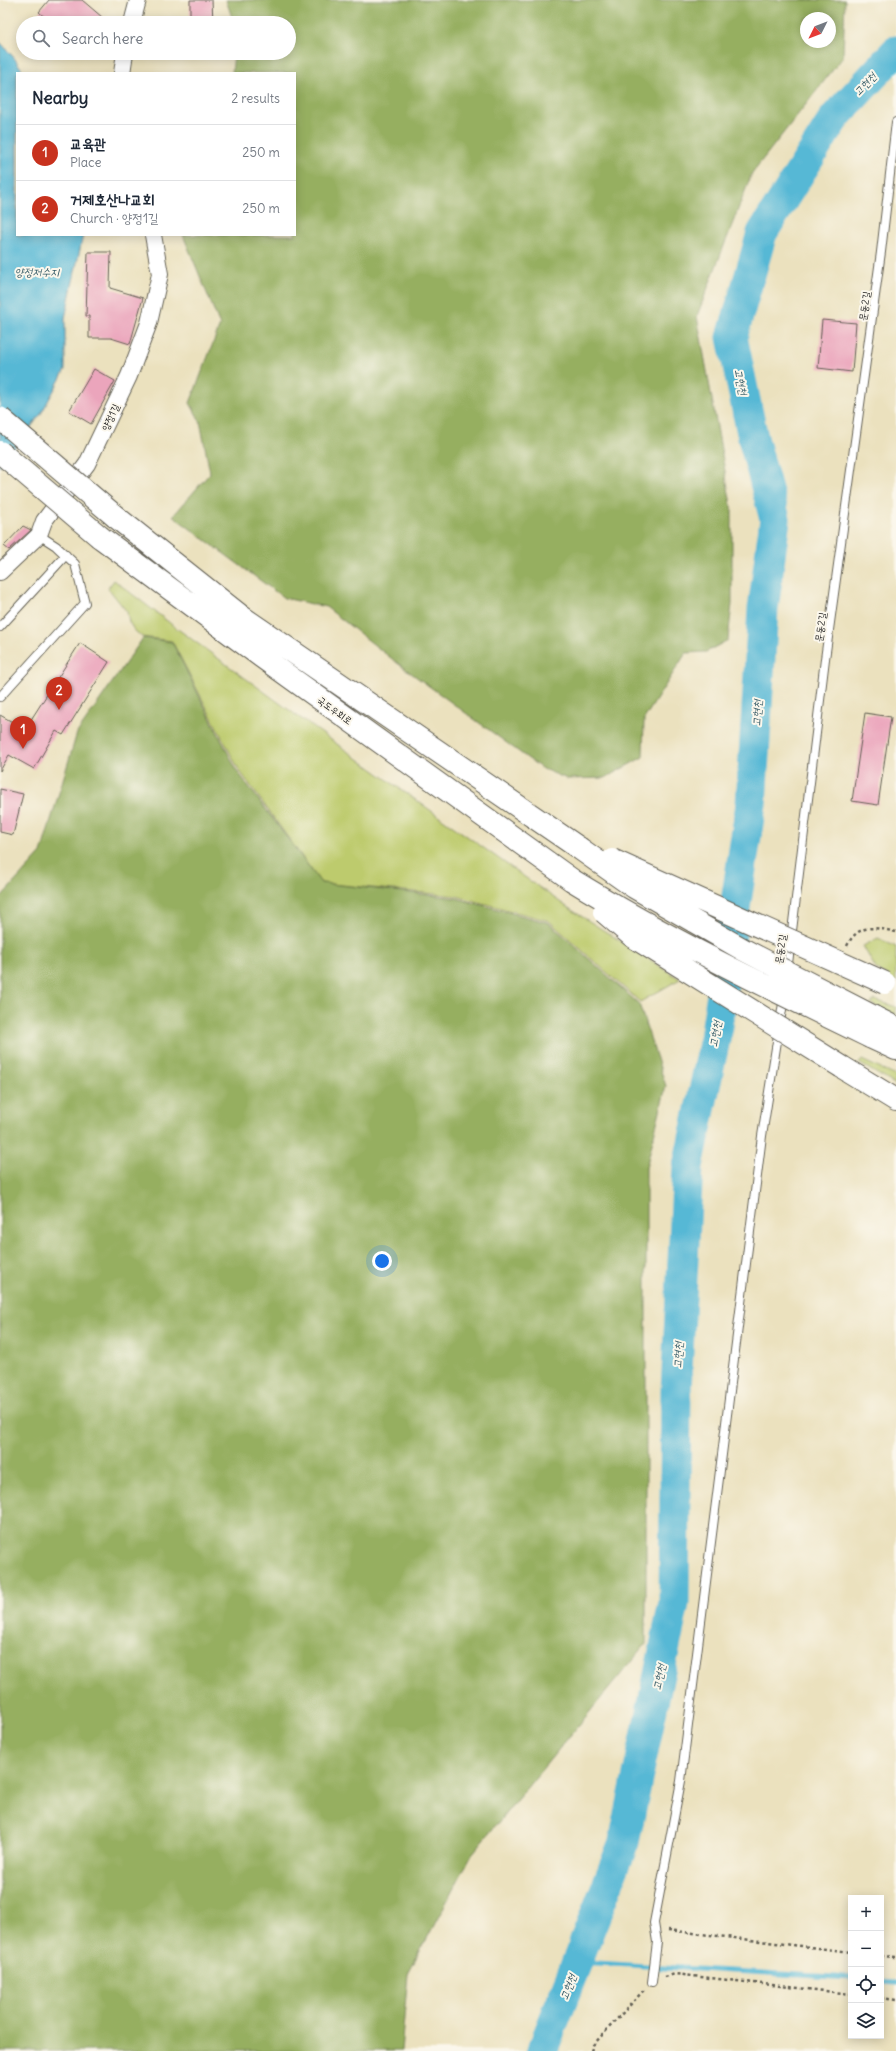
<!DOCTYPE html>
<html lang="en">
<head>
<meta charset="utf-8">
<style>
  body { margin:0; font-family:Delius,"Poor Story",sans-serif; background:#f2f2f3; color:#1f2937 }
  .controls { position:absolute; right:12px; bottom:12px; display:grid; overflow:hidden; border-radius:0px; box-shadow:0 2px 10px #0003 }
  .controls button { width:36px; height:36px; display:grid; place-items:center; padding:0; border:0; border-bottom:1px solid #e0e1e3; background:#fff; color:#1f2937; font:20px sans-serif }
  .compass { position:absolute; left:800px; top:12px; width:36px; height:36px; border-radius:50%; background:#fff; box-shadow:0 2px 10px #0003; rotate:228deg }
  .you { position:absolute; left:382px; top:1261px; width:14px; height:14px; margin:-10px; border:3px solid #fff; border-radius:50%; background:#1a73e8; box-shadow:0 0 0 6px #1a73e833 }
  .badge { display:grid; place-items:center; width:26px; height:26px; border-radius:50%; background:#c8321e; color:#fff; font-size:13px; font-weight:700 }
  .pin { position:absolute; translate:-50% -33px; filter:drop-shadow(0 1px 2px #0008) }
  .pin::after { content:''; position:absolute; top:21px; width:14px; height:12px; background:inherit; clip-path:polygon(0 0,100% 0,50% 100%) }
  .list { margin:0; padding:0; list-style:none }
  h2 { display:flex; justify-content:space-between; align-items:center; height:52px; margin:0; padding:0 16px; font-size:17px }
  h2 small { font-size:13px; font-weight:400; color:#747a83 }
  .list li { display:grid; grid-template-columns:26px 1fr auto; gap:12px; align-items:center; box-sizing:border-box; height:56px; padding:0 16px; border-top:1px solid #e0e1e3 }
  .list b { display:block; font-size:15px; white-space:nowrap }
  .list p { margin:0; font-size:13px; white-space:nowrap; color:#747a83 }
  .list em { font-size:13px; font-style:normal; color:#747a83 }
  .icon { flex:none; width:22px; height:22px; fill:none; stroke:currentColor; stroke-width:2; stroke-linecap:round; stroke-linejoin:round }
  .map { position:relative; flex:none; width:896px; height:2051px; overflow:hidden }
  .search { position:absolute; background:#fff; box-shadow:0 2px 10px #0003; left:16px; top:16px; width:280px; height:44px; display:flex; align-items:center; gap:10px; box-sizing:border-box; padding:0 14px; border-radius:22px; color:#747a83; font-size:15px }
  .panel { position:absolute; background:#fff; box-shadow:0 2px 10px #0003; left:16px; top:72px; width:280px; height:164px; border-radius:0px }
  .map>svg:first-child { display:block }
  .green { fill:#bdcb6d; stroke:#6c7444 }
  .forest { fill:#96af60; stroke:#59663e; fill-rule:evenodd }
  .water { fill:#57b8d5; stroke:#3a6a78 }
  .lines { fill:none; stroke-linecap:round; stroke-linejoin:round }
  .stream { stroke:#57b8d5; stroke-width:5 }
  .river { stroke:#57b8d5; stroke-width:31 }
  .building { fill:#eba5bc }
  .lane-casing { stroke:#646155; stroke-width:10 }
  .street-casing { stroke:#646155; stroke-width:18 }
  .highway-casing { stroke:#646155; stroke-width:24 }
  .path { stroke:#646155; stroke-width:2.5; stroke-dasharray:3 3; stroke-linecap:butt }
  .lane { stroke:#fff; stroke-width:8 }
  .street { stroke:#fff; stroke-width:16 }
  .highway { stroke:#fff; stroke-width:22 }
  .highway-bridge-casing { stroke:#646155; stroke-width:24; stroke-linecap:butt }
  .highway-bridge { stroke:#fff; stroke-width:22 }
  .labels { text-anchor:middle; stroke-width:4; stroke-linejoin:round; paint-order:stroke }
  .street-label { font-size:10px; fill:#1c1c1c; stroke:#fbf7ec }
  .water-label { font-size:11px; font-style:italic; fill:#345a66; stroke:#fbf7ec }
</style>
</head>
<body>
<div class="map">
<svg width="896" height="2051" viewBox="0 0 896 2051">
  <rect width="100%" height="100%" fill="#fbf7ec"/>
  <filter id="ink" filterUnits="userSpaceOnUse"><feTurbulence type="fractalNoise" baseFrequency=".025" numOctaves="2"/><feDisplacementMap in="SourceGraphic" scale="8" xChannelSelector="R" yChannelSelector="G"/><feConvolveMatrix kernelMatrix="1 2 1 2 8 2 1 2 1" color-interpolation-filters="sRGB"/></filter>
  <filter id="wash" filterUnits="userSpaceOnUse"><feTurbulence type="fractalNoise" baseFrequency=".012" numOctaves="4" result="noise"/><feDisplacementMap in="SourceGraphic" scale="16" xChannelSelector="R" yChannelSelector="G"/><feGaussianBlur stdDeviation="0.9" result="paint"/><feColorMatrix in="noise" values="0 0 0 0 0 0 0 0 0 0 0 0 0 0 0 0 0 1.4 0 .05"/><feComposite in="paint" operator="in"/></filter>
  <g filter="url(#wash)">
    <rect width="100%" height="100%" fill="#ebe1be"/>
    <path class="green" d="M114,580L175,627L296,715L567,907L680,979L640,1002L549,921L456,896L321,883L239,770L172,641L142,637L134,630L129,622L127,612L108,588Z
      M878,938L896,947V982L876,969L863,946Z
      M875,1000L896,1007V1018L871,1003Z
      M862,1060L896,1076V1085L859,1063Z"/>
    <path class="forest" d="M226,0H845L843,57L752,173L697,316L732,510V604L728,640L706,652L686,653L644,719L643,757L605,778L567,779L541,768L396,662L326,607L284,598L173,516L210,473L200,421L190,403L220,325L183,235H295V73H232L234,53H289V23H234ZM806,18H830V42H806Z
      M143,638L172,642L237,771L321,883L456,898L549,923L639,1004L666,1086L646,1168V1644L472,1854L408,1974L401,2051H0V898L41,853L77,733Z"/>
    <path class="water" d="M0,42L15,59L24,73H17V235H83L65,318V370L41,414L0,467Z"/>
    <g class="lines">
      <path class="stream" d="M578,1962L851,1978
        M881,1982L896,1983"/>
      <path class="river" d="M542,2051L624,1842L674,1603L676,1390L688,1166L715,1039L751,804L763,609L775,519L753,438L732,337L762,233L835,117L896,51"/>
    </g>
    <g id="blocks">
      <path class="building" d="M49,0H82L109,23H51L39,12Z
        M190,0H212L213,23H190Z
        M88,252H111L110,288L143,298L130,344L111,338H89V316H86Z
        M822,320L856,323L852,372L818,368Z
        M94,369L115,381L91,424L69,411Z
        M23,526L31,530L9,550L4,546Z
        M80,643L109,662L63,735L56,731L34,769L9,755L0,771V715L25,729Z
        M865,713L891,717L878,805L852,801Z
        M0,789L23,794L13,835L0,832Z"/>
    </g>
  </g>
  <g filter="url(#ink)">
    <use href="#blocks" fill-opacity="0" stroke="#646155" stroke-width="1"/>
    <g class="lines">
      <g class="lane-casing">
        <path id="lane" d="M0,627L66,555
          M0,697L85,603L75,564L56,546L39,535
          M787,972L825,659L881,252L896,122
          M652,1982L657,1942L654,1923L681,1781L762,1136L784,997"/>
      </g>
      <g class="street-casing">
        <path id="street" d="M132,23L138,0
          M122,73L125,53
          M0,572L39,535L44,521L87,464L129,376L149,323L160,274L153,235"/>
      </g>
      <g class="highway-casing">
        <path id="highway" d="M116,517L242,617L579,848
          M100,537L262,657L572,880
          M874,1017L896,1028
          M870,1037L896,1049
          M842,1067L896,1100"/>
      </g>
      <path class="path" d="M847,946C858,923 875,927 896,932
        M668,1930L851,1952
        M881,1956L896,1957
        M665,1977L675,1974L851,1994
        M881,1998L896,2000
        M591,2051L593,2045L644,1990"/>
      <use href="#lane" class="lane"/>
      <use href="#street" class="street"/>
      <use href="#highway" class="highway"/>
      <g class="highway-bridge-casing">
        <path id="highway-bridge" d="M0,418L116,517
          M0,452L100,537
          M579,848L634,887L744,950L874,1017
          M612,860L885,983
          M572,880C668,939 769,988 870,1037
          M604,912L632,936L842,1067"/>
      </g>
      <use href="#highway-bridge" class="highway-bridge"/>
    </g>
  </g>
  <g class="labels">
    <g class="street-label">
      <text transform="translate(864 306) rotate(-82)" y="4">문동2길</text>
      <text transform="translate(110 417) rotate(-65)" y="4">양정1길</text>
      <text transform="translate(820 627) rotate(-82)" y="4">문동2길</text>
      <text transform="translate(335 710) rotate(36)" y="4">국도우회로</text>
      <text transform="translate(780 949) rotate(-82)" y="4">문동2길</text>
    </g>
    <g class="water-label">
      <text transform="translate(865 84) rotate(-47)" y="4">고현천</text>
      <text x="37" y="276">양정저수지</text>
      <text transform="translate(741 382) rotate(79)" y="4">고현천</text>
      <text transform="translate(757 713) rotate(-87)" y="4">고현천</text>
      <text transform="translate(715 1034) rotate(-80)" y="4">고현천</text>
      <text transform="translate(678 1355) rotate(-87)" y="4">고현천</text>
      <text transform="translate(659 1677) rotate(-78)" y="4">고현천</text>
      <text transform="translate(568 1987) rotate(-69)" y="4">고현천</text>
    </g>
  </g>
</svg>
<div class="controls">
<button>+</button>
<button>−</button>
<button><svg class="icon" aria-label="locate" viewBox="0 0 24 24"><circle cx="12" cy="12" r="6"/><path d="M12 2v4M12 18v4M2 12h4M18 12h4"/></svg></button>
<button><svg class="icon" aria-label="layers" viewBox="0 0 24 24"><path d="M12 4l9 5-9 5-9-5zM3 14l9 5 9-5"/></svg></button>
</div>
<svg class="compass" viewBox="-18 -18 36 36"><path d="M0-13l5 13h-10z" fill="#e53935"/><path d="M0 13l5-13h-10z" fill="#747a83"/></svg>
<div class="you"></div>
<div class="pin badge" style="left:23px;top:749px">1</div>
<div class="pin badge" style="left:59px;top:710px">2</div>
<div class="search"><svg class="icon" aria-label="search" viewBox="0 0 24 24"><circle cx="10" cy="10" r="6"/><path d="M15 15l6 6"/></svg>Search here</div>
<section class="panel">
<h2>Nearby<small>2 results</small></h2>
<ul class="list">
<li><span class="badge">1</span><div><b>교육관</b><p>Place</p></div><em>250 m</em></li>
<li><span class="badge">2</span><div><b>거제호산나교회</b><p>Church · 양정1길</p></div><em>250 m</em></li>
</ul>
</section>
</div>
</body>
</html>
